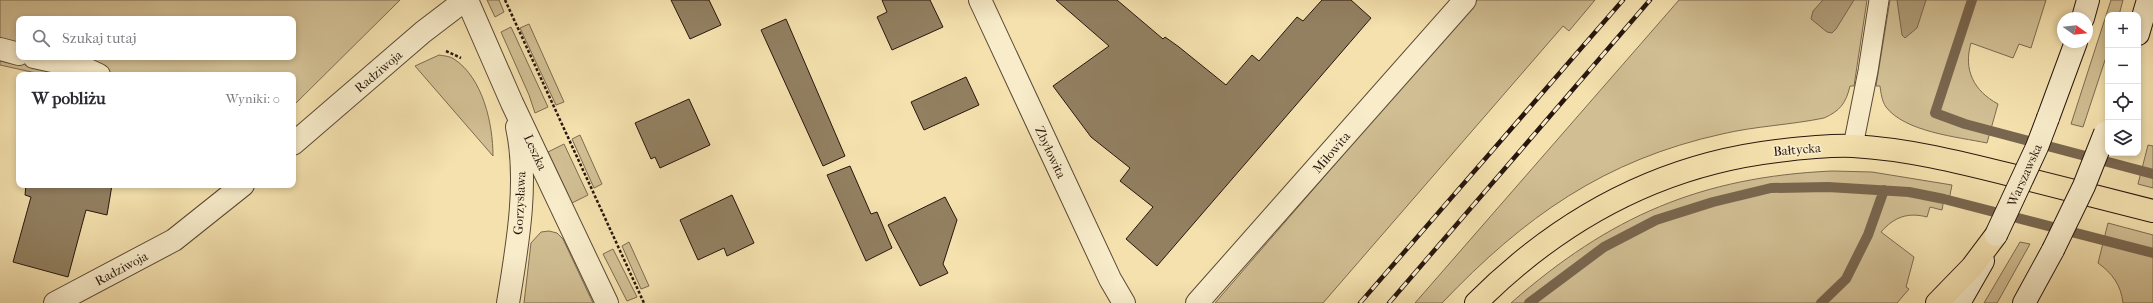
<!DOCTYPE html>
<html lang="pl">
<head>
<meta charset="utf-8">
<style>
  body { margin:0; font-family:"IM FELL French Canon",serif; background:#f7f7f7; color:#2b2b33 }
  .controls { position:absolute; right:12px; top:12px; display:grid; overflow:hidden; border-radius:8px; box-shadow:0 2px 6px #0003 }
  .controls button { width:36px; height:36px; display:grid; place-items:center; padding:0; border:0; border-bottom:1px solid #e1e1e2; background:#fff; color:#2b2b33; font:20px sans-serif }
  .compass { position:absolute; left:2057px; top:12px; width:36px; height:36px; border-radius:50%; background:#fff; box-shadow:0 2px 6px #0003; rotate:105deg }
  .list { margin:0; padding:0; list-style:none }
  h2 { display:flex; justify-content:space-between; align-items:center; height:52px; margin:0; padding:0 16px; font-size:17px }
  h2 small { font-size:13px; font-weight:400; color:#7c7c81 }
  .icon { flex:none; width:22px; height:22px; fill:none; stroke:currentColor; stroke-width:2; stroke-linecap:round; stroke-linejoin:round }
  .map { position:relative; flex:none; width:2153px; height:303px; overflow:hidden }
  .search { position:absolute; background:#fff; box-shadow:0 2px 6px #0003; left:16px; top:16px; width:280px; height:44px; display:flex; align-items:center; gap:10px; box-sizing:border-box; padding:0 14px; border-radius:8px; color:#7c7c81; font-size:15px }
  .panel { position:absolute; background:#fff; box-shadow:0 2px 6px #0003; left:16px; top:72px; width:280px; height:116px; border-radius:8px }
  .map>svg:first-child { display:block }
  .green { fill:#d1be93; stroke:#7c6a50; fill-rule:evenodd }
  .water { fill:#af9c78; stroke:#79664e }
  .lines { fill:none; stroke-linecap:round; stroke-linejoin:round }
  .stream { stroke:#79664e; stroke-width:10 }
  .building { fill:#928061; stroke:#28160e }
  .service-casing { stroke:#5b4936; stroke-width:21 }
  .minor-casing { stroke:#5b4936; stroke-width:24 }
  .secondary-casing { stroke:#28160e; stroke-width:24 }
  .primary-casing { stroke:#28160e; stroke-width:24 }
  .path { stroke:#28160e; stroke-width:2.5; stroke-dasharray:3 2; stroke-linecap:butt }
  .service { stroke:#f8ecca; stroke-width:19 }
  .minor { stroke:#f8ecca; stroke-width:22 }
  .secondary { stroke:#f8ecca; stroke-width:22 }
  .primary { stroke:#f4e1ae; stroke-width:22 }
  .rail-casing { stroke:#28160e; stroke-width:4.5 }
  .rail { stroke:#f8ecca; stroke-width:3; stroke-dasharray:9; stroke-linecap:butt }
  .secondary-bridge-casing { stroke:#28160e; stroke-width:24; stroke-linecap:butt }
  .secondary-bridge { stroke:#f8ecca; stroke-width:22 }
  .labels { text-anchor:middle; stroke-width:3.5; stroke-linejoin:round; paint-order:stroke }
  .street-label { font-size:13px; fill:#28160e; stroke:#f8ecca }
</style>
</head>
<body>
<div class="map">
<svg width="2153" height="303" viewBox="0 0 2153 303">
  <rect width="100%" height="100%" fill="#f4e1ae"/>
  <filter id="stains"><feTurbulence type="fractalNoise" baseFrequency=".005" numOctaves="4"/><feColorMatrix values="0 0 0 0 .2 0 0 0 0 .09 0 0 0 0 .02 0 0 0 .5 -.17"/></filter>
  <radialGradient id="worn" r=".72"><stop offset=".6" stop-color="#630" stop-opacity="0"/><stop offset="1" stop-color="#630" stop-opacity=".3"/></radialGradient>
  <path class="green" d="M0,0H400L293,106V75H45L0,65ZM19,19H293V57H19Z
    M487,0H499L504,12L495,17Z
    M1477,0H1595L1569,31L1563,26L1323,303H1215Z
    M1679,0H1867L1854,86H1850C1846,103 1840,111 1824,118C1790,125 1756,126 1722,134C1604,160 1524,217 1442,303H1415Z
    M1890,0H2046L2031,48L2019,44L2013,58L1971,43C1963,70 1974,91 1998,104L1987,143C1958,137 1905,132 1886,107C1882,101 1881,94 1880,86H1876Z
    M2111,0H2123L2119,15H2108V51L2083,127L2071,124Z
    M529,24L564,102L556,105L520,28Z
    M511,27L548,107L535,113L529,95L501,32Z
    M439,55C444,56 450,56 454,59C483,78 493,124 493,156L415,66Z
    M580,135L602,184L594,188L572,139Z
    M564,144L588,195L572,203L548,152Z
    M2148,145L2153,146V188L2138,184Z
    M1832,171L1872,172L1952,185L1949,200L1944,199L1942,210L1930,207L1927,217C1908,212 1894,217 1881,232L1914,257L1906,287L1909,289L1897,303H1511C1610,216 1701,177 1832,171Z
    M2108,223L2153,235V303H2123C2121,285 2112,273 2098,263Z
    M549,231L557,233L563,239L593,303H524L531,243L541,232Z
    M629,242L649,286L641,289L622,246Z
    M2020,242L2030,244L2001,296L1997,303H1984Z
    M613,249L637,297L627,301L603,254Z"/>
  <path class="water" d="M1823,0H1854L1836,29L1832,33L1827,32L1811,19L1813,11Z
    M1897,0H1926L1917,28L1905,38L1902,35Z"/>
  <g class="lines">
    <path class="stream" d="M1972,0L1935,113L1965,124L2153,174
      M1529,303L1604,247L1656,220L1713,202L1771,188L1828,187L1909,192L1944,199L2153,253
      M1821,303L1846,279L1868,235L1884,190"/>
  </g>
  <path class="building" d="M671,0H709L721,25L690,39Z
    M882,0H930L943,27L892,50L877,17L887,12Z
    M1056,0H1117L1163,39L1165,37L1179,47L1226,85L1252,55L1259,61L1297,17L1303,21L1322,0H1351L1371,18L1157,266L1126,239L1153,207L1120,181L1130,168L1091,137L1053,86L1109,46Z
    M786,19L845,156L823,166L761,30Z
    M966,77L979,105L924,130L911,102Z
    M689,99L710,145L660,168L655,157L651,159L635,123Z
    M850,166L871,214L877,212L892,248L866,261L827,175Z
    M26,185H112L107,215L86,210L68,277L13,262L31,197L25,195Z
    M732,195L754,243L727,256L724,248L698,260L680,220Z
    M945,197L957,220L943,264L948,273L920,286L888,225Z"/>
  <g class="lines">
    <g class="service-casing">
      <path id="service" d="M1853,146L1868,71L1879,0"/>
    </g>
    <g class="minor-casing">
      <path id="minor" d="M467,0L512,103L607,303
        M980,0L1110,279L1124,303
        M0,49L19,54
        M34,57L84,68L99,75
        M293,144L423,32L465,0
        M55,303L174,240L243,185
        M508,303C517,248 529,182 517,127
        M1197,303L1465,0"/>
    </g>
    <g class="secondary-casing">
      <path id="secondary" d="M2083,18L2088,0
        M2138,34L2148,0
        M2048,118L2076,42
        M1959,303L1983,261
        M2024,303L2053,250"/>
    </g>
    <g class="primary-casing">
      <path id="primary" d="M1476,303C1560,219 1658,165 1777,151C1802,148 1828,145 1853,146C1907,149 1959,162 2011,175C2058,187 2106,199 2153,211
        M1937,303L1972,267L1996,235"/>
    </g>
    <path class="path" d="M505,0L644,303
      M446,51L461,58"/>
    <use href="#service" class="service"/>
    <use href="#minor" class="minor"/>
    <use href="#secondary" class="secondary"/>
    <use href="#primary" class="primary"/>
    <g class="rail-casing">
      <path id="rail" d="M1360,303L1623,0
        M1389,303L1650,0"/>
    </g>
    <use href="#rail" class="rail"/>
    <g class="secondary-bridge-casing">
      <path id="secondary-bridge" d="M1996,235L2037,147L2048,118
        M2053,250L2084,186L2105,133"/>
    </g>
    <use href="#secondary-bridge" class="secondary-bridge"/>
  </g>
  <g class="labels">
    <g class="street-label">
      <text transform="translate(378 71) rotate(-40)" y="5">Radziwoja</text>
      <text transform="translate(1797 149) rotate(-5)" y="5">Bałtycka</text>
      <text transform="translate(536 152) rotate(65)" y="5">Leszka</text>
      <text transform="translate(1051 152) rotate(65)" y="5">Zbyłowita</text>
      <text transform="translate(1331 152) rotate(-49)" y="5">Miłowita</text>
      <text transform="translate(2024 175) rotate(-66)" y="5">Warszawska</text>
      <text transform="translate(519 203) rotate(-87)" y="5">Gorzysława</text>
      <text transform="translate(121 268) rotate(-28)" y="5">Radziwoja</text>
    </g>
  </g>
  <rect width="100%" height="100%" filter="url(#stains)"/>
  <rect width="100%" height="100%" fill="url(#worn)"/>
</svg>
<div class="controls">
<button>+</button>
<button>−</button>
<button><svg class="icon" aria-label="locate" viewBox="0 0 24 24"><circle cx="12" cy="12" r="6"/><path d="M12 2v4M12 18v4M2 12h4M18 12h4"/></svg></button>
<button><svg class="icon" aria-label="layers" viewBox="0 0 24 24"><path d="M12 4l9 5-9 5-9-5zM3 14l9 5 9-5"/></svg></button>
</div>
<svg class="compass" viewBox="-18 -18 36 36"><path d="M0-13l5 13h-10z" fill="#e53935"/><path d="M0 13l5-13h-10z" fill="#7c7c81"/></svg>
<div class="search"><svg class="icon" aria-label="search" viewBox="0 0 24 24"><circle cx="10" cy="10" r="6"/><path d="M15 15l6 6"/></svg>Szukaj tutaj</div>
<section class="panel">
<h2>W pobliżu<small>Wyniki: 0</small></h2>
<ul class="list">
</ul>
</section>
</div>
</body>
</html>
